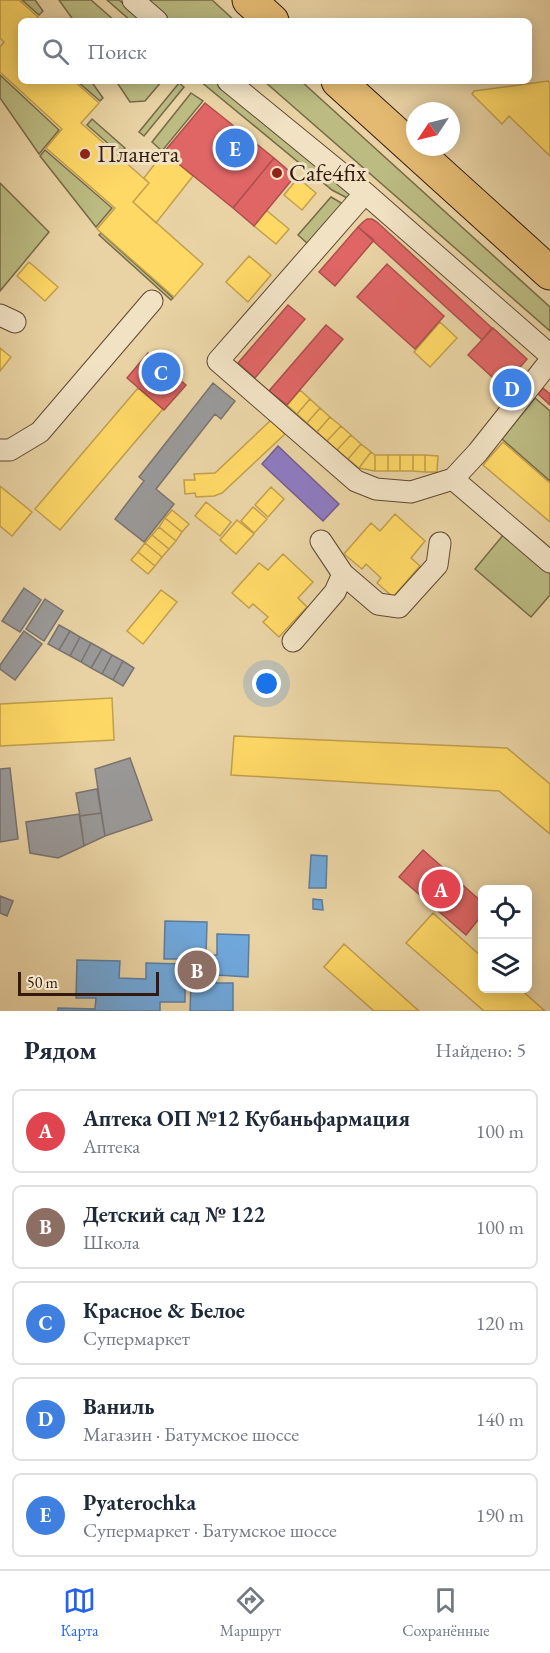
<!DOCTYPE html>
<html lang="ru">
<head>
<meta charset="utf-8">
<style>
  body { margin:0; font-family:"EB Garamond",serif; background:#f2f2f3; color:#1f2937 }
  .controls { position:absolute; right:18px; bottom:18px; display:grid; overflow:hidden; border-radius:9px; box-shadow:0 3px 15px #0003 }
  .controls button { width:54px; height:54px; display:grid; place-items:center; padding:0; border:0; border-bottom:2px solid #e0e1e3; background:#fff; color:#1f2937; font:30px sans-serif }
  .compass { position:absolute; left:406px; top:102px; width:54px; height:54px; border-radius:50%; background:#fff; box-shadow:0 3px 15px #0003; rotate:235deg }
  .scale { position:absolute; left:18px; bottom:15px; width:141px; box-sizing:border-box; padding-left:6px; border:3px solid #33190e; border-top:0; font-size:16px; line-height:21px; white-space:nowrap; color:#33190e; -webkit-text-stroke:4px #f1e2c4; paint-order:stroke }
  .you { position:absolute; left:267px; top:684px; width:21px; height:21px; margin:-15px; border:4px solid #fff; border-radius:50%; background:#1a73e8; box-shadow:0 0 0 9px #1a73e833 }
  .badge { display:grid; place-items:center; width:39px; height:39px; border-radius:50%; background:#2563eb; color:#fff; font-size:20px; font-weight:700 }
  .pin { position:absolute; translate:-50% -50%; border:3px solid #fff; box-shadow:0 2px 6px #0006 }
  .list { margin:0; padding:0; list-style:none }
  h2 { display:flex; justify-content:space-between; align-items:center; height:78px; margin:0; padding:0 24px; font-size:26px }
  h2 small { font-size:20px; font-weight:400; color:#747a83 }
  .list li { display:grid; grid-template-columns:39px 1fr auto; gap:18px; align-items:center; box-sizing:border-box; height:84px; margin:0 12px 12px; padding:0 12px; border:2px solid #e0e1e3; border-radius:9px }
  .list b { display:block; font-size:22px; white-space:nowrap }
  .list p { margin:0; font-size:20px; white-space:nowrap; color:#747a83 }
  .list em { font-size:20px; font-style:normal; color:#747a83 }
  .icon { flex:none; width:33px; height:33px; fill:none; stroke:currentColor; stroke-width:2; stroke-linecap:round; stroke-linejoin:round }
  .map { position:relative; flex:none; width:550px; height:1011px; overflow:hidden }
  .search { position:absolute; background:#fff; box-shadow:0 3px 15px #0003; left:18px; right:18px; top:18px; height:66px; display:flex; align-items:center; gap:15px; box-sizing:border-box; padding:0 21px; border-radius:9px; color:#747a83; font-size:22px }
  .sheet { height:558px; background:#fff }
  nav { display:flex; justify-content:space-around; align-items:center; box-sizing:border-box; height:84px; border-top:2px solid #e0e1e3; background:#fff; font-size:16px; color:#747a83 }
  nav a { display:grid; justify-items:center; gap:3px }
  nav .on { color:#2563eb }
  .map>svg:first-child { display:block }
  .green { fill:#bbbb82; stroke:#776a48; stroke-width:1.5 }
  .homes { fill:#ffd966; stroke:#c29f4c; stroke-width:1.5 }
  .shops { fill:#e06666; stroke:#ac4f4c; stroke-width:1.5 }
  .offices { fill:#8e7cc3; stroke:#735e8d; stroke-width:1.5 }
  .schools { fill:#6fa8dc; stroke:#5d7d9e; stroke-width:1.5 }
  .industry { fill:#999; stroke:#7a736f; stroke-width:1.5 }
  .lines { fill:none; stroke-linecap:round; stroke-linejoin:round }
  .street-casing { stroke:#604834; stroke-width:23 }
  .highway-casing { stroke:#33190e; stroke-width:35 }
  .street { stroke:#f1e2c4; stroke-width:21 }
  .highway { stroke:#e4ba72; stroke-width:33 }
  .poi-dot { fill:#8f2418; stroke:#f1e2c4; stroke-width:2 }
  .labels { text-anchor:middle; stroke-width:6; stroke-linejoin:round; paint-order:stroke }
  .poi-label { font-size:24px; fill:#33190e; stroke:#f1e2c4; text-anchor:start }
</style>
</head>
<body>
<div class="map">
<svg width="550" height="1011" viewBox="0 0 550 1011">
  <rect width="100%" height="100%" fill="#e9d3a4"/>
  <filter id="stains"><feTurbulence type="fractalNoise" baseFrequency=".00333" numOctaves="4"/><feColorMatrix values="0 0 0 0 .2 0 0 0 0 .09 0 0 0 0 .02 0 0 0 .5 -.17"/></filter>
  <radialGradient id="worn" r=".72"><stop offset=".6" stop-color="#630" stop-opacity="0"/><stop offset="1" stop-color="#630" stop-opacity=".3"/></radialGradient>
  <path class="green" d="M22,0H35L43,11L39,15Z
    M59,0H91L115,21H74Z
    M107,0H119L144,21H131Z
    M141,0H212L235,21H166Z
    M0,75L59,130L39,154L0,98Z
    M77,81H91L103,98L100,101Z
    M116,81H162L145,101L130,102Z
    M200,81H215L353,194L349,199L332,190Z
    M264,81H301L550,307V331Z
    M179,83L184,87L144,136L139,132Z
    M191,93L203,101L162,151L152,142Z
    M92,119L125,148L120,154L87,125Z
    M45,150L112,208L96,227L40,156Z
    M0,183L49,232L0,291Z
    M331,197L343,204L308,244L298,235Z
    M101,233L173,298L171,300L99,235Z
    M535,398L550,411V481L502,439Z
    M504,534L550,573V595L531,617L475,569Z"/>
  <path class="homes" d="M0,0H19L38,17L34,21H21V81H74L99,103L81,123L149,183L133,202L203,264L174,297L97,229L115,208L46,148L62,129L0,72V47L4,42L0,38Z
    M548,81L550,83V156L509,116L502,124L472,94L474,91Z
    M164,152L193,176L156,223L133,202L149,183L144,178Z
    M298,178L316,193L302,210L284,195Z
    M266,210L289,229L276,244L254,226Z
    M249,256L271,275L248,302L226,282Z
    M29,262L58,287L45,301L17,276Z
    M440,322L457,338L430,367L414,352Z
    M0,348L11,357L0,371Z
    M138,388L163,409L60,530L35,509Z
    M300,390L310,399L297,414L287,405Z
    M310,399L320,408L307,423L297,414Z
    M320,408L330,417L317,432L307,423Z
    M330,417L341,426L327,441L317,432Z
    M271,420L285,434L222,493L214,496L196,497L195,493L185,494L184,480H195L194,474L215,473Z
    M341,426L351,435L337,450L327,441Z
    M351,435L361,444L348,459L337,450Z
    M503,442L550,483V522L483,465Z
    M361,444L371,452L359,468L348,459Z
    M371,452L375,455V471L359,468Z
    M375,455H388V471H375Z
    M388,455H400V471H388Z
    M400,455H413V471H400Z
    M413,455H425V472L413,471Z
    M425,455L438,456L437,472H425Z
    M0,486L32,512L12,536L0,526Z
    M271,487L284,499L268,517L255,505Z
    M206,502L231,522L220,536L195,516Z
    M253,507L267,519L254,533L241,521Z
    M172,510L189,524L182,532L165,518Z
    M395,514L425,541L411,558L420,566L393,597L377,583L381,578L366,564L362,569L344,554L371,523L380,531Z
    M165,518L182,532L176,541L159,527Z
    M237,520L254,534L236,554L220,540Z
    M159,527L176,541L169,549L152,535Z
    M152,535L169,549L162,557L145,543Z
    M145,543L162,557L155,566L138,552Z
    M138,552L155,566L148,574L131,560Z
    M283,554L313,582L298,598L307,607L279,637L263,622L268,617L253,604L249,608L232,593L259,563L268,570Z
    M161,590L177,602L143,644L127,631Z
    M112,698L114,740L0,746V704Z
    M234,736L507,748L550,784V834L499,791L231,775Z
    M433,913L482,957V988H519L545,1011H484L406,943Z
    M344,944L419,1011H374L324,967Z"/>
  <path class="shops" d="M205,103L274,158L233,208L164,152Z
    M274,158L295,176L254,226L233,208Z
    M367,219H372L377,222L492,328L482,340L358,227L363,222Z
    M358,227L374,240L335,286L319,272Z
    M387,264L444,316L415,349L357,297Z
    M288,305L305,319L255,378L238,363Z
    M326,325L343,339L287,405L269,391Z
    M493,328L527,359L503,387L468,355Z
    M148,353L186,385L164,410L127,378Z
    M515,375L523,383L509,399L501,391Z
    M543,388L550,394V405L538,394Z
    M423,850L482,902V915L466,935L399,877Z"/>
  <path class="offices" d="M278,446L339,504L323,521L262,464Z"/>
  <path class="schools" d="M311,855L327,856L326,888H309Z
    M313,899L322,900L323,910L313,909Z
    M165,921L207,922L206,955H217V934L249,935L248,977L217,975L216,983H233V1011H190L191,983H185V1002H160V1011H58V1008L95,1009L96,998H76L77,960L120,961L119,978L146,979V963L182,964V959H164Z"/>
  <path class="industry" d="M213,383L235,401L221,419L215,414L156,489L174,504L144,542L115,519L144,481L139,477Z
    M24,588L41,600L20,632L2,621Z
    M45,599L63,611L44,641L26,629Z
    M59,625L70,631L59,650L48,644Z
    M24,631L42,644L15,680L0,669V665Z
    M70,631L80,637L70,656L59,650Z
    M80,637L91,643L81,662L70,656Z
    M91,643L102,649L91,668L81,662Z
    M102,649L112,655L102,674L91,668Z
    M112,655L123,661L113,680L102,674Z
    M123,661L134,668L123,686L113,680Z
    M130,758L152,820L105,836L95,769Z
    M10,768L18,839L0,842V769Z
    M97,789L101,813L80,816L76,793Z
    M101,813L105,836L84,846L80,816Z
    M79,814L84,846L58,858L30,853L26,822Z
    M0,896L13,901L7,916L0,913Z"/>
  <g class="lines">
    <g class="street-casing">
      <path id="street" d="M133,0L157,21
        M228,81L365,193
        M0,315L15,322
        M550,355L365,193L218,361L356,481L376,489L411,492L453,479L478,452L550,361
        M0,450H10L40,432L152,301
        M453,479L550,562
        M343,574L378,604L399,607L437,565L440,543
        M293,641L335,592L343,574L321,541"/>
    </g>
    <g class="highway-casing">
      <path id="highway" d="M249,0L272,21
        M338,81L550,273"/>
    </g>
    <use href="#street" class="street"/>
    <use href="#highway" class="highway"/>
  </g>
  <g class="poi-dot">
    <circle cx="85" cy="154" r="6"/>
    <circle cx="277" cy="173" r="6"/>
  </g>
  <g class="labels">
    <g class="poi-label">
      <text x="97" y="162">Планета</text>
      <text x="289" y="181">Cafe4fix</text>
    </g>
  </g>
  <rect width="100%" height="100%" filter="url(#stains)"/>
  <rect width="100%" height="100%" fill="url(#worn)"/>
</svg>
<div class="controls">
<button><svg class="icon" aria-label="locate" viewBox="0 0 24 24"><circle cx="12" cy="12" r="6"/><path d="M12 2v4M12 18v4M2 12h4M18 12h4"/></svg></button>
<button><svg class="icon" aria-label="layers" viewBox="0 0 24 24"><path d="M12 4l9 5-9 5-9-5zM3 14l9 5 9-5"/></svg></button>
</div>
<svg class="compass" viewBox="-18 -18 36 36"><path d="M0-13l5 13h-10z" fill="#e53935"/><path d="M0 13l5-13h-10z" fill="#747a83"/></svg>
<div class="scale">50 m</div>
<div class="you"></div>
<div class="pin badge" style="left:441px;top:889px;background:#e0444e">A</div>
<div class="pin badge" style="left:197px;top:970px;background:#8d6e63">B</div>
<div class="pin badge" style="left:161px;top:372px;background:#3f7fe0">C</div>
<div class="pin badge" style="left:512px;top:388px;background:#3f7fe0">D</div>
<div class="pin badge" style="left:235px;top:148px;background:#3f7fe0">E</div>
<div class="search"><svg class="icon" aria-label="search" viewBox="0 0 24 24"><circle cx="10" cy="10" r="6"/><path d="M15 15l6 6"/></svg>Поиск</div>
</div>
<section class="sheet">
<h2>Рядом<small>Найдено: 5</small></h2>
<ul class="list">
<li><span class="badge" style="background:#e0444e">A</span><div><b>Аптека ОП №12 Кубаньфармация</b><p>Аптека</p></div><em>100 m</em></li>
<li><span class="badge" style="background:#8d6e63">B</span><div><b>Детский сад № 122</b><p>Школа</p></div><em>100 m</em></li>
<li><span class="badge" style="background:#3f7fe0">C</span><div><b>Красное &amp; Белое</b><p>Супермаркет</p></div><em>120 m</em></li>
<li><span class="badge" style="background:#3f7fe0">D</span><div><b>Ваниль</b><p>Магазин · Батумское шоссе</p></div><em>140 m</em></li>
<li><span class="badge" style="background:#3f7fe0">E</span><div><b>Pyaterochka</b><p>Супермаркет · Батумское шоссе</p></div><em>190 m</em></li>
</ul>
</section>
<nav>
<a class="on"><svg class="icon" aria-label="map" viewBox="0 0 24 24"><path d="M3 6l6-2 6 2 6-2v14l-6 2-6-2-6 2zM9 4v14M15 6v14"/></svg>Карта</a>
<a><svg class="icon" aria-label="directions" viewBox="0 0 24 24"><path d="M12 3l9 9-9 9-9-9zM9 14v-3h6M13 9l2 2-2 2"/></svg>Маршрут</a>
<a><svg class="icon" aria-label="saved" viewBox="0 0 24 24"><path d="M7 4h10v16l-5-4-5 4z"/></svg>Сохранённые</a>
</nav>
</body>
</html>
